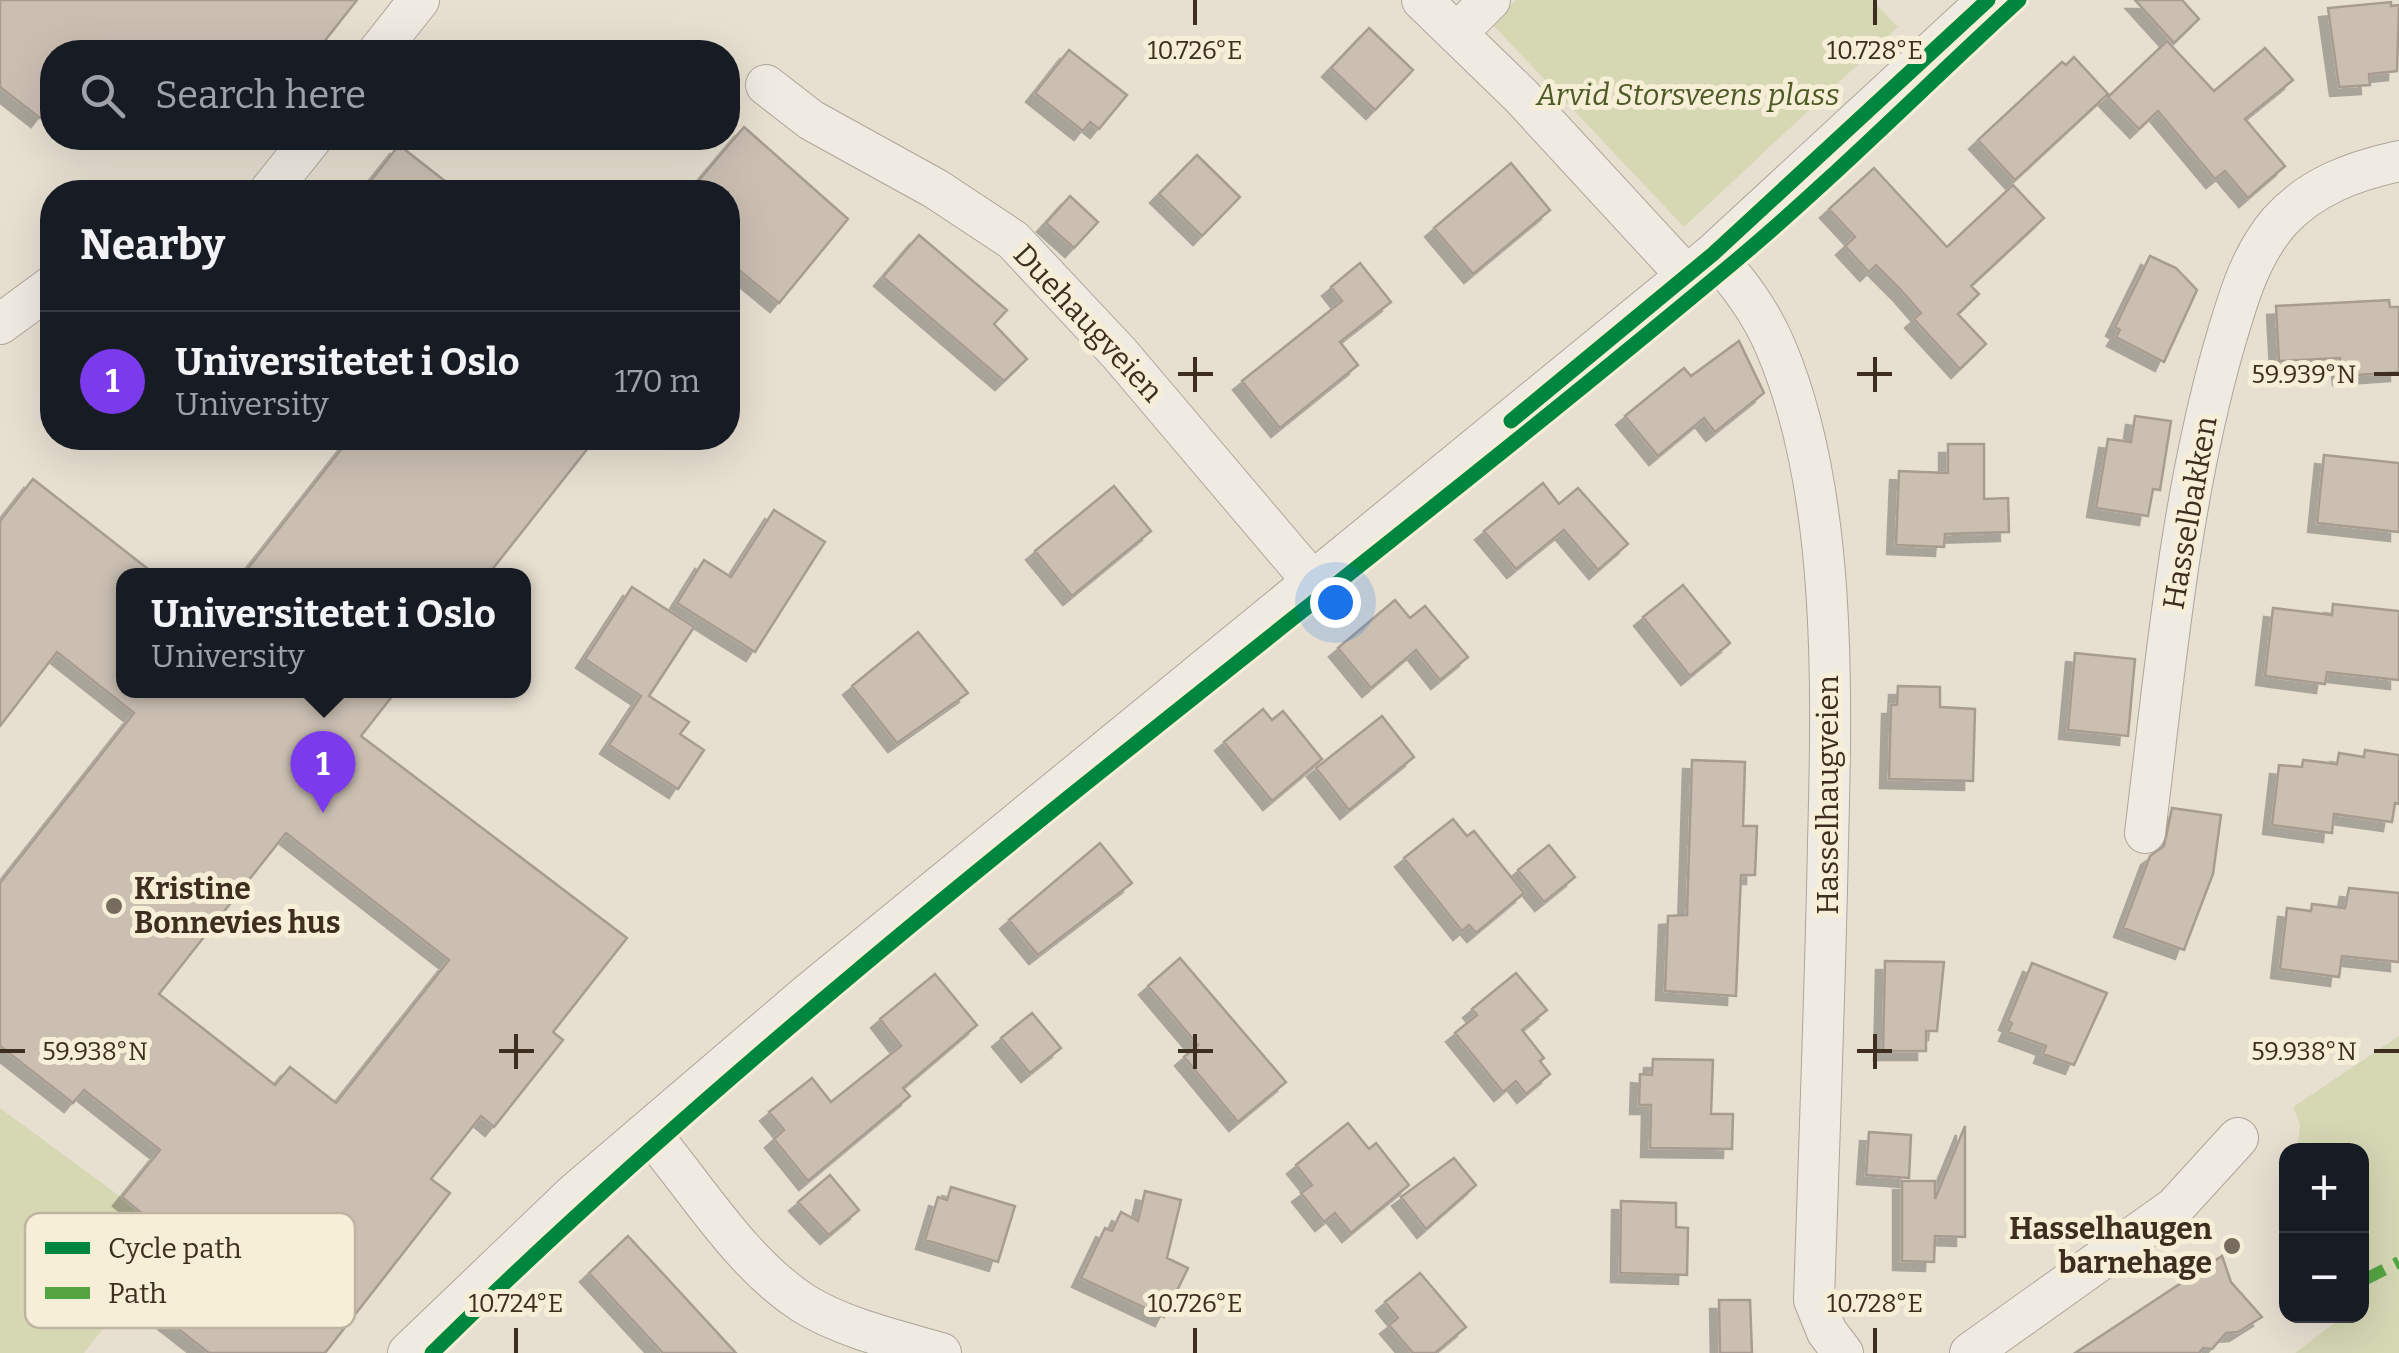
<!DOCTYPE html>
<html lang="en">
<head>
<meta charset="utf-8">
<style>
  body { margin:0; font-family:Bitter,serif; background:#20242c; color:#f1f3f6 }
  .controls { position:absolute; right:30px; bottom:30px; display:grid; overflow:hidden; border-radius:20px; box-shadow:0 10px 40px #0002 }
  .controls button { width:90px; height:90px; display:grid; place-items:center; padding:0; border:0; border-bottom:2px solid #363941; background:#171b24; color:#f1f3f6; font:50px sans-serif }
  .you { position:absolute; left:1335px; top:602px; width:35px; height:35px; margin:-25px; border:8px solid #fff; border-radius:50%; background:#1a73e8; box-shadow:0 0 0 15px #1a73e833 }
  .badge { display:grid; place-items:center; width:65px; height:65px; border-radius:50%; background:#7c3aed; color:#fff; font-size:32px; font-weight:700 }
  .pin { position:absolute; translate:-50% -82px; filter:drop-shadow(0 2px 5px #0008) }
  .pin::after { content:''; position:absolute; top:52px; width:35px; height:30px; background:inherit; clip-path:polygon(0 0,100% 0,50% 100%) }
  .popup { position:absolute; left:116px; top:568px; width:415px; height:130px; box-sizing:border-box; display:grid; place-content:center; border-radius:20px; background:#171b24; filter:drop-shadow(0 2px 8px #0005); font-size:32px; white-space:nowrap; color:#9ea1a6 }
  .popup b { font-size:38px; color:#f1f3f6 }
  .popup::after { content:''; position:absolute; left:50%; top:100%; margin-left:-20px; border:20px solid transparent; border-top-color:#171b24 }
  .list { margin:0; padding:0; list-style:none }
  h2 { display:flex; justify-content:space-between; align-items:center; height:130px; margin:0; padding:0 40px; font-size:42px }
  h2 small { font-size:32px; font-weight:400; color:#9ea1a6 }
  .list li { display:grid; grid-template-columns:65px 1fr auto; gap:30px; align-items:center; box-sizing:border-box; height:140px; padding:0 40px; border-top:2px solid #363941 }
  .list b { display:block; font-size:38px; white-space:nowrap }
  .list p { margin:0; font-size:32px; white-space:nowrap; color:#9ea1a6 }
  .list em { font-size:32px; font-style:normal; color:#9ea1a6 }
  .icon { flex:none; width:55px; height:55px; fill:none; stroke:currentColor; stroke-width:2; stroke-linecap:round; stroke-linejoin:round }
  .map { position:relative; flex:none; width:2399px; height:1353px; overflow:hidden }
  .search { position:absolute; background:#171b24; box-shadow:0 10px 40px #0002; left:40px; top:40px; width:700px; height:110px; display:flex; align-items:center; gap:25px; box-sizing:border-box; padding:0 35px; border-radius:40px; color:#9ea1a6; font-size:38px }
  .panel { position:absolute; background:#171b24; box-shadow:0 10px 40px #0002; left:40px; top:180px; width:700px; height:270px; border-radius:40px }
  .map>svg:first-child { display:block }
  .green { fill:#d6d7b3 }
  .building { fill:#cbbfb2; stroke:#a89c90; stroke-width:2.5; fill-rule:evenodd; filter:url(#shadow) }
  .lines { fill:none; stroke-linecap:round; stroke-linejoin:round }
  .minor-casing { stroke:#ada599; stroke-width:42 }
  .minor { stroke:#efebe3; stroke-width:40 }
  .quiet { stroke:#54a441; stroke-width:12; stroke-dasharray:25 12; stroke-linecap:butt }
  .cycleway-casing { stroke:#f7eed8; stroke-width:21 }
  .cycleway { stroke:#00873e; stroke-width:15 }
  .ticks { fill:none; stroke:#3d2e20; stroke-width:4 }
  .poi-dot { fill:#786c5e; stroke:#f7eed8; stroke-width:4 }
  .labels { text-anchor:middle; stroke-width:10; stroke-linejoin:round; paint-order:stroke }
  .park-label { font-size:30px; font-style:italic; fill:#4d5a26; stroke:#f7eed8 }
  .street-label { font-size:30px; fill:#3d2e20; stroke:#f7eed8 }
  .poi-label { font-size:30px; font-weight:bold; fill:#3d2e20; stroke:#f7eed8; text-anchor:start }
  .key { fill:#f7eed8; stroke:#bfb4a1; stroke-width:2.5 }
  .key-label { font-size:28px; fill:#3d2e20 }
  .ticks-label { font-size:25px; text-anchor:middle; fill:#3d2e20; stroke:#f7eed8; stroke-width:10; stroke-linejoin:round; paint-order:stroke }
</style>
</head>
<body>
<div class="map">
<svg width="2399" height="1353" viewBox="0 0 2399 1353">
  <defs>
    <filter id="shadow"><feDropShadow dx="-9" dy="9" stdDeviation="0" flood-color="#0004"/></filter>
  </defs>
  <rect width="100%" height="100%" fill="#e7e0d1"/>
  <path class="green" d="M1516,0H1872L1898,27L1684,227L1492,24Z
    M2399,1036V1353H2295L2344,1316H2362L2366,1299L2362,1292V1150H2297L2300,1125L2293,1107Z
    M0,1108L163,1228L95,1310L108,1322L84,1353H0Z"/>
  <path class="building" d="M0,0H357L316,52H52V102L40,118L0,87Z
    M2135,0H2182L2199,19L2174,43Z
    M2391,2V6L2399,5L2397,71L2369,74L2370,85L2339,87L2328,8Z
    M1369,28L1413,70L1375,110L1331,68Z
    M2167,41L2214,91L2265,48L2293,80L2245,119L2285,166L2248,198L2225,171L2215,179L2158,111L2139,129L2108,97Z
    M1069,50L1127,95L1099,129L1090,122L1083,131L1035,93Z
    M2074,57L2108,94L2015,180L1978,140L2062,62L2066,65Z
    M744,127L848,219L779,303L728,261V192H689Z
    M399,145L459,192H362Z
    M1197,155L1240,197L1202,236L1159,194Z
    M1511,163L1550,210L1473,274L1434,228Z
    M1874,168L1947,247L2013,185L2044,218L1971,286L1979,294L1958,314L1986,344L1960,369L1914,319L1921,313L1901,290L1876,265L1869,272L1845,246L1855,237L1829,209Z
    M1070,196L1098,222L1074,248L1046,223Z
    M919,235L1007,310L994,324L1027,359L1004,381L883,277Z
    M2150,256L2176,268L2197,290L2164,362L2116,337L2120,330L2115,327Z
    M1360,263L1391,302L1340,342L1358,365L1280,428L1242,381L1342,301L1331,287Z
    M2389,300L2390,307H2399V372L2342,376L2340,358L2279,361L2276,306Z
    M1739,341L1764,393L1715,432L1704,418L1658,456L1625,416L1684,368L1691,376Z
    M2135,416L2171,421L2160,490L2153,489L2148,516L2096,508L2108,439L2131,442Z
    M350,438H596L487,576H242Z
    M1948,444H1984V499L2008,498L2009,532L1945,534L1944,547L1896,545L1899,471L1948,473Z
    M2324,455L2399,463V532L2317,523Z
    M33,479L157,576H123V690H397L361,736L627,938L553,1032L563,1040L494,1127L481,1116L431,1179L450,1193L325,1353H209L131,1292L173,1239L122,1197L160,1150L84,1090L73,1103L0,1046V883L134,713L57,652L0,726V521ZM286,833L449,960L336,1103L290,1067L275,1085L159,994Z
    M1543,483L1559,504L1578,488L1628,544L1598,570L1564,530L1516,569L1484,531Z
    M1114,486L1151,531L1072,596L1035,551Z
    M774,510L825,542L755,652L677,603L704,560L731,577Z
    M1683,585L1730,643L1690,676L1643,617Z
    M632,587L694,627L649,696L689,722L680,734L704,750L678,789L609,745L641,696L585,659Z
    M1395,600L1410,618L1425,606L1468,657L1440,680L1416,650L1371,688L1338,648Z
    M2333,604L2399,611V680L2327,672L2325,684L2265,676L2273,608L2332,615Z
    M918,632L968,693L897,743L852,686Z
    M2075,653L2135,659L2128,736L2068,730Z
    M1898,686L1940,687V707L1975,709L1973,781L1889,779L1891,705H1897Z
    M1263,709L1272,720L1283,711L1322,759L1272,801L1224,742Z
    M1382,716L1414,757L1349,810L1316,768Z
    M2365,750L2399,755V804L2395,803L2392,822L2334,814L2332,833L2272,825L2279,765L2302,767L2303,760L2337,764L2339,753L2364,757Z
    M1692,760L1745,762L1743,826H1757L1755,875H1741L1736,996L1665,991L1668,916L1687,915Z
    M2172,808L2221,815L2213,874L2184,950L2123,928L2150,856L2164,846Z
    M1453,819L1467,836L1474,831L1524,893L1476,933L1469,925L1462,931L1404,858Z
    M1100,843L1132,883L1038,955L1009,920Z
    M1549,845L1575,877L1544,902L1518,870Z
    M2349,888L2399,893V962L2342,956L2339,977L2280,969L2287,908L2311,911L2312,904L2345,908Z
    M1180,958L1286,1082L1238,1122L1184,1057L1198,1045L1148,986Z
    M1885,961L1944,962L1937,1031H1926V1051H1883Z
    M2032,963L2107,993L2074,1065L2043,1054L2046,1046L2008,1032L2012,1023L2008,1021Z
    M1516,973L1547,1010L1522,1030L1544,1058L1540,1061L1550,1074L1526,1094L1516,1081L1503,1092L1455,1033L1477,1015L1472,1009Z
    M935,974L977,1025L903,1088L910,1096L808,1181L774,1139L784,1130L769,1112L812,1078L831,1102L901,1046L880,1019Z
    M1032,1013L1061,1048L1030,1073L1001,1038Z
    M1653,1059L1713,1060L1711,1114H1733L1732,1149L1650,1148L1651,1105H1639L1640,1074L1652,1075Z
    M1348,1123L1369,1149L1376,1143L1409,1185L1351,1233L1335,1213L1324,1222L1301,1193L1312,1185L1296,1165Z
    M1965,1126V1237L1935,1236L1934,1262L1902,1261V1181H1935V1199Z
    M1869,1132L1911,1135L1909,1178L1866,1175Z
    M1454,1158L1476,1185L1426,1229L1401,1197Z
    M830,1175L859,1210L829,1235L798,1202Z
    M951,1187L1015,1206L998,1262L925,1240L938,1197L947,1200Z
    M1145,1191L1181,1200L1167,1258L1188,1268L1164,1317L1081,1278L1105,1228L1112,1231L1121,1212L1138,1221Z
    M1621,1201L1676,1203V1227L1688,1228L1687,1275L1620,1273Z
    M628,1236L667,1278L736,1353H663L589,1273Z
    M2222,1256L2231,1282L2262,1317L2238,1332L2226,1333L2212,1349L2203,1348L2199,1353H2075Z
    M1420,1273L1466,1327L1435,1353H1413L1389,1325L1398,1318L1385,1302Z
    M1719,1300H1750L1752,1353H1720Z"/>
  <g class="lines">
    <g class="minor-casing">
      <path id="minor" d="M1422,0L1522,97L1687,276
        M1458,32L1490,0
        M378,52L419,0
        M766,85L811,120L936,189L1013,240L1119,353L1314,583
        M269,192L312,138
        M1713,254C1739,283 1761,312 1776,348C1837,492 1832,690 1828,844C1825,996 1819,1148 1814,1300L1827,1332L1843,1353
        M0,324L52,286
        M2145,833C2165,671 2179,504 2224,346C2237,302 2249,257 2279,222C2311,186 2354,171 2399,161
        M648,1131C696,1187 740,1262 803,1303C843,1328 896,1340 941,1353
        M408,1353L574,1194L808,994L1713,254L1988,0
        M1970,1353L2175,1207L2238,1138"/>
    </g>
    <use href="#minor" class="minor"/>
    <path class="quiet" d="M2362,1281L2399,1262"/>
    <g class="cycleway-casing">
      <path id="cycleway" d="M1511,421L1713,254L1988,0
        M432,1353C836,956 1299,626 1733,263C1832,180 1924,87 2019,0"/>
    </g>
    <use href="#cycleway" class="cycleway"/>
  </g>
  <path class="ticks" d="M1195,0V25M1875,0V25M1195,357V392M1875,357V392M1178,374H1213M1857,374H1892M2374,374H2399M516,1034V1069M1195,1034V1069M1875,1034V1069M0,1051H25M499,1051H534M1178,1051H1213M1857,1051H1892M2374,1051H2399M516,1328V1353M1195,1328V1353M1875,1328V1353"/>
  <g class="poi-dot">
    <circle cx="114" cy="906" r="10"/>
    <circle cx="2232" cy="1246" r="10"/>
  </g>
  <g class="labels">
    <g class="park-label">
      <text x="1688" y="105">Arvid Storsveens plass</text>
    </g>
    <g class="street-label">
      <text transform="translate(1088 323) rotate(47)" y="10">Duehaugveien</text>
      <text transform="translate(2190 513) rotate(-80)" y="10">Hasselbakken</text>
      <text transform="translate(1828 795) rotate(-90)" y="10">Hasselhaugveien</text>
    </g>
    <g class="poi-label">
      <text x="134" y="899">Kristine<tspan x="134" dy="34">Bonnevies hus</tspan></text>
      <text x="2212" y="1239" text-anchor="end">Hasselhaugen<tspan x="2212" dy="34">barnehage</tspan></text>
    </g>
  </g>
  <rect x="25" y="1213" width="330" height="115" rx="15" class="key"/>
  <rect x="45" y="1242" width="45" height="12" fill="#00873e"/>
  <rect x="45" y="1287" width="45" height="12" fill="#54a441"/>
  <g class="key-label">
    <text x="108" y="1258">Cycle path</text>
    <text x="108" y="1303">Path</text>
  </g>
  <g class="ticks-label">
    <text x="1195" y="59">10.726°E</text>
    <text x="1875" y="59">10.728°E</text>
    <text x="2304" y="383">59.939°N</text>
    <text x="95" y="1060">59.938°N</text>
    <text x="2304" y="1060">59.938°N</text>
    <text x="516" y="1312">10.724°E</text>
    <text x="1195" y="1312">10.726°E</text>
    <text x="1875" y="1312">10.728°E</text>
  </g>
</svg>
<div class="controls">
<button>+</button>
<button>−</button>
</div>
<div class="you"></div>
<div class="pin badge" style="left:323px;top:813px">1</div>
<div class="popup"><b>Universitetet i Oslo</b>University</div>
<div class="search"><svg class="icon" aria-label="search" viewBox="0 0 24 24"><circle cx="10" cy="10" r="6"/><path d="M15 15l6 6"/></svg>Search here</div>
<section class="panel">
<h2>Nearby<small></small></h2>
<ul class="list">
<li><span class="badge">1</span><div><b>Universitetet i Oslo</b><p>University</p></div><em>170 m</em></li>
</ul>
</section>
</div>
</body>
</html>
